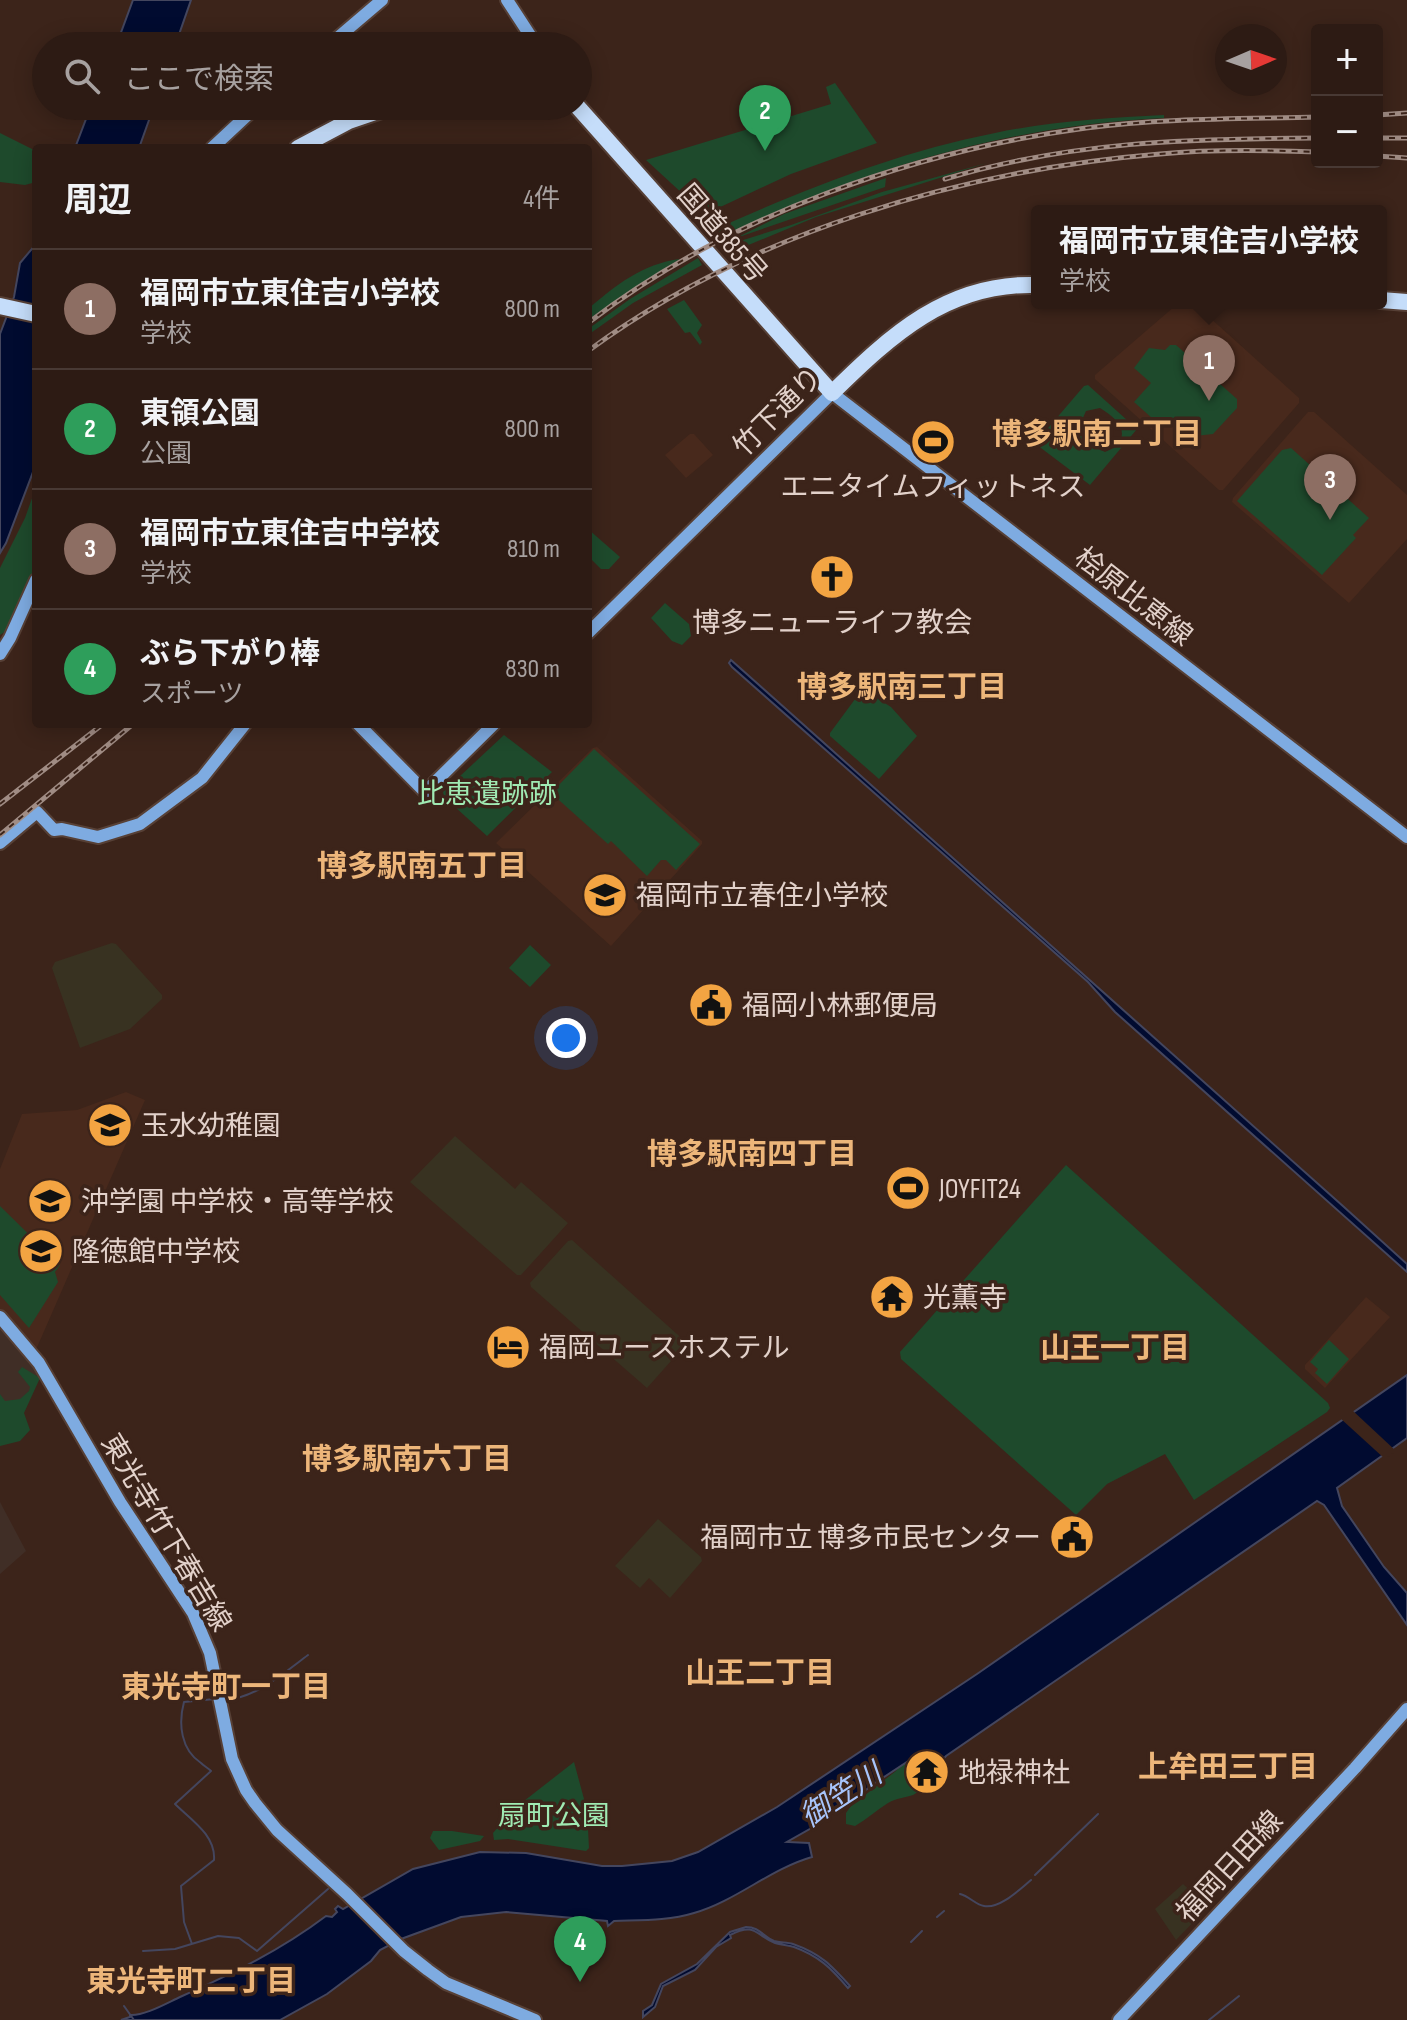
<!DOCTYPE html>
<html lang="ja">
<head>
<meta charset="utf-8">
<style>
  body { margin:0; font-family:"Sofia Sans Condensed","Noto Sans JP",sans-serif; background:#392822; color:#f1f3f6 }
  .controls { position:absolute; right:24px; top:24px; display:grid; overflow:hidden; border-radius:8px; box-shadow:0 4px 20px #0003 }
  .controls button { width:72px; height:72px; display:grid; place-items:center; padding:0; border:0; border-bottom:2px solid #483934; background:#2d1b14; color:#f1f3f6; font:40px sans-serif }
  .compass { position:absolute; left:1215px; top:24px; width:72px; height:72px; border-radius:50%; background:#2d1b14; box-shadow:0 4px 20px #0003; rotate:88deg }
  .you { position:absolute; left:566px; top:1038px; width:28px; height:28px; margin:-20px; border:6px solid #fff; border-radius:50%; background:#1a73e8; box-shadow:0 0 0 12px #1a73e833 }
  .badge { display:grid; place-items:center; width:52px; height:52px; border-radius:50%; background:#f3a442; color:#fff; font-size:26px; font-weight:700 }
  .pin { position:absolute; translate:-50% -66px; filter:drop-shadow(0 2px 4px #0008) }
  .pin::after { content:''; position:absolute; top:42px; width:28px; height:24px; background:inherit; clip-path:polygon(0 0,100% 0,50% 100%) }
  .popup { position:absolute; left:1031px; top:205px; width:356px; height:104px; box-sizing:border-box; display:grid; place-content:center; border-radius:8px; background:#2d1b14; filter:drop-shadow(0 2px 6px #0005); font-size:26px; white-space:nowrap; color:#a7a1a0 }
  .popup b { font-size:30px; color:#f1f3f6 }
  .popup::after { content:''; position:absolute; left:50%; top:100%; margin-left:-16px; border:16px solid transparent; border-top-color:#2d1b14 }
  .list { margin:0; padding:0; list-style:none }
  h2 { display:flex; justify-content:space-between; align-items:center; height:104px; margin:0; padding:0 32px; font-size:34px }
  h2 small { font-size:26px; font-weight:400; color:#a7a1a0 }
  .list li { display:grid; grid-template-columns:52px 1fr auto; gap:24px; align-items:center; box-sizing:border-box; height:120px; padding:0 32px; border-top:2px solid #483934 }
  .list b { display:block; font-size:30px; white-space:nowrap }
  .list p { margin:0; font-size:26px; white-space:nowrap; color:#a7a1a0 }
  .list em { font-size:26px; font-style:normal; color:#a7a1a0 }
  .icon { flex:none; width:44px; height:44px; fill:none; stroke:currentColor; stroke-width:2; stroke-linecap:round; stroke-linejoin:round }
  .map { position:relative; flex:none; width:1407px; height:2020px; overflow:hidden }
  .search { position:absolute; background:#2d1b14; box-shadow:0 4px 20px #0003; left:32px; top:32px; width:560px; height:88px; display:flex; align-items:center; gap:20px; box-sizing:border-box; padding:0 28px; border-radius:44px; color:#a7a1a0; font-size:30px }
  .panel { position:absolute; background:#2d1b14; box-shadow:0 4px 20px #0003; left:32px; top:144px; width:560px; height:584px; border-radius:8px }
  .map>svg:first-child { display:block }
  .commercial { fill:#383221 }
  .industrial { fill:#402e26 }
  .built { fill:#48291c }
  .green { fill:#1e4a2c; fill-rule:evenodd }
  .water { fill:#010b30; stroke:#44465e; stroke-width:2 }
  .pier { fill:#3c241a }
  .lines { fill:none; stroke-linecap:round; stroke-linejoin:round }
  .stream { stroke:#44465e; stroke-width:2 }
  .secondary-casing { stroke:#574036; stroke-width:16 }
  .trunk-casing { stroke:#574036; stroke-width:20 }
  .secondary { stroke:#7eabe1; stroke-width:12 }
  .trunk { stroke:#c5ddfa; stroke-width:16 }
  .rail-casing { stroke:#a08c84; stroke-width:5 }
  .rail { stroke:#3c241a; stroke-width:2; stroke-dasharray:6; stroke-linecap:butt }
  .labels { text-anchor:middle; stroke-width:7; stroke-linejoin:round; paint-order:stroke }
  .street-label { font-size:28px; fill:#e2d1ca; stroke:#3c241a }
  .poi-label { font-size:28px; fill:#e2d1ca; stroke:#3c241a; text-anchor:start }
  .park-label { font-size:28px; fill:#a0eab3; stroke:#3c241a }
  .neighbourhood-label { font-size:30px; font-weight:bold; fill:#edb67a; stroke:#3c241a }
  .water-label { font-size:30px; font-style:italic; fill:#a7c4fb; stroke:#3c241a }
</style>
</head>
<body>
<div class="map">
<svg width="1407" height="2020" viewBox="0 0 1407 2020">
  <rect width="100%" height="100%" fill="#3c241a"/>
  <path class="commercial" d="M112,943L116,944L162,995V999L130,1029L80,1048L52,968L55,962Z
    M455,1136L515,1189L521,1182L568,1223L521,1275H517L410,1182Z
    M572,1240L687,1343L647,1388L531,1287L530,1283L568,1241Z
    M658,1519L701,1557L702,1561L670,1598L649,1578L640,1588L615,1566Z
    M1183,1884L1208,1907L1176,1940L1155,1909Z"/>
  <path class="industrial" d="M0,1324L40,1373L0,1440Z
    M0,1502L26,1551L0,1574Z"/>
  <path class="built" d="M1175,306L1198,307L1299,398V403L1223,490H1219L1095,379V375Z
    M1308,412H1314L1407,495V539L1349,603L1232,502L1233,498Z
    M690,434H694L713,455L686,478L665,455Z
    M597,747L702,841V844L611,946L496,843L593,748Z
    M126,1092L145,1100L35,1352L0,1310V1169L22,1114L77,1110Z
    M1366,1297L1390,1317L1325,1388L1305,1369V1365Z"/>
  <path class="green" d="M835,83L877,143L791,174L714,210L697,207L646,160L831,104L826,87Z
    M1164,115V118C1010,125 853,171 715,241L707,233C800,191 894,153 995,133C1051,121 1107,118 1164,115Z
    M0,133L36,151V182L25,185L0,182Z
    M987,163L816,217L727,254L721,247L791,225L882,192Z
    M886,178L885,187L736,238L784,214Z
    M698,258L702,265L633,303L588,335V329L630,299Z
    M680,259L595,315L588,320V309C616,285 642,264 680,259Z
    M684,300L702,325L697,333L702,342L700,345L690,332L685,333L667,309Z
    M1170,345H1176L1237,399V408L1213,434L1195,436L1176,425L1162,427L1134,402L1151,383L1134,368L1149,348L1165,350Z
    M1088,385L1137,429L1090,485L1037,445V441L1084,386ZM1100,408C1115,418 1129,427 1118,446L1105,452L1090,445L1078,429L1086,411Z
    M1291,448L1369,518L1353,535L1356,538L1322,575L1237,501L1282,450Z
    M36,487V565L6,631L0,635V568L25,518Z
    M588,529L620,557L609,569H601L588,556Z
    M665,603L689,624L691,636L682,645L672,641L651,618Z
    M864,690L891,707L917,736L879,779L830,736V733L861,691Z
    M504,735L552,772L487,836L444,797L443,792Z
    M594,749L700,844L676,870L666,860H661L647,876L611,841L608,844L551,793Z
    M530,945L551,965L530,987L509,968Z
    M1066,1165L1328,1403L1330,1408L1327,1412L1194,1500L1165,1454L1107,1484L1076,1515L901,1359L900,1352Z
    M0,1206L60,1265L55,1272L58,1282L29,1328L0,1295Z
    M1329,1340L1349,1359L1327,1384L1315,1373L1318,1369L1310,1362Z
    M22,1367L40,1378L24,1413L30,1430L20,1441L0,1446V1394L5,1401L20,1399L29,1391L30,1387L18,1372Z
    M920,1748L941,1754L943,1762C940,1770 921,1791 913,1795C904,1798 897,1798 888,1803C877,1810 867,1819 855,1826L846,1824V1813L851,1806L896,1771L904,1759Z
    M574,1762L587,1810L589,1848L586,1851L508,1839L494,1840L493,1833L515,1808Z
    M433,1831H452L484,1836L480,1841L439,1850L430,1838Z"/>
  <path class="water" d="M133,0H191L175,46H116Z
    M91,106H154L139,148H75Z
    M36,244V464L6,543L0,553V334L14,297L20,263Z
    M731,660L1344,1207L1407,1264V1272L1115,1012L1088,982L732,667L729,663Z
    M1407,1375V1438L1337,1488L1342,1506L1384,1567L1407,1593V1625L1324,1505L1317,1501L946,1756L939,1764L930,1762L933,1752H922L872,1785L846,1806L833,1810L822,1822L787,1842L809,1843L812,1857C770,1869 736,1901 694,1913C668,1921 641,1920 614,1921L608,1926L607,1921L506,1912L461,1917L401,1939L380,1950L371,1961L327,1994L280,2020H121L130,2017V2015C144,2016 165,2004 180,1997C232,1974 281,1950 326,1916L332,1917L337,1912L335,1909L338,1906L343,1909L413,1869L480,1852L526,1853L602,1866H622L672,1861L698,1852L777,1807L977,1674Z
    M746,1927C759,1927 763,1936 774,1941C780,1943 787,1942 793,1944C821,1954 831,1965 850,1986L848,1988C831,1968 819,1956 794,1947C788,1945 781,1945 775,1943C755,1935 756,1922 730,1935L731,1938L716,1947L695,1970L663,1986L655,2007L643,2017V2011L652,2005L661,1984L697,1964L730,1932Z"/>
  <path class="pier" d="M1352,1410L1396,1451L1385,1459L1340,1418Z"/>
  <g class="lines">
    <path class="stream" d="M225,1700C256,1698 284,1673 308,1655
      M1035,1875L1098,1814
      M960,1894C969,1896 976,1905 984,1906C1000,1909 1020,1889 1031,1880
      M937,1917L944,1911
      M911,1942L922,1931
      M192,1944L184,1922L181,1886L214,1860C216,1835 190,1819 175,1804L211,1771C208,1768 204,1766 201,1763C181,1750 178,1724 184,1702L215,1699
      M143,1951L175,1949L218,1936L239,1938L257,1951L328,1889
      M124,2006L134,2020
      M1209,2020L1239,1996"/>
    <g class="secondary-casing">
      <path id="secondary" d="M507,0L537,46
        M328,46L382,0
        M212,148L257,106
        M588,633L832,393L1407,837
        M0,654L10,638L36,580
        M358,724L425,792L494,724
        M0,843L37,812L54,830L62,829L98,837L140,824L202,778L245,724
        M0,1317L39,1363L120,1502L193,1613L210,1653L232,1759L246,1790L255,1803L277,1830L347,1894L404,1951L428,1970L446,1983L535,2020
        M1119,2020L1355,1768L1407,1709"/>
    </g>
    <g class="trunk-casing">
      <path id="trunk" d="M577,106L832,393C891,335 948,282 1037,285
        M298,148L349,121L393,106
        M1381,300L1407,302
        M0,306L36,314"/>
    </g>
    <use href="#secondary" class="secondary"/>
    <use href="#trunk" class="trunk"/>
    <g class="rail-casing">
      <path id="rail" d="M1377,115L1407,113
        M1377,138H1407
        M1377,156L1407,158
        M945,179C1072,141 1186,139 1317,138
        M588,323C727,216 914,151 1086,128C1163,118 1240,119 1317,117
        M588,351C748,233 963,170 1160,154C1212,149 1265,150 1317,152
        M0,804L103,724
        M0,835L133,724"/>
    </g>
    <use href="#rail" class="rail"/>
  </g>
  <defs>
    <g id="stadium-disc" transform="scale(2.3)"><circle r="9.5" fill="#f3a442" stroke="#3c241a"/><path d="M0-5a6.5 5 0 1 0 0 10a6.5 5 0 1 0 0-10ZM-3.5-1.8h7v3.6h-7Z" fill="#111"/></g>
    <g id="church-disc" transform="scale(2.3)"><circle r="9.5" fill="#f3a442" stroke="#3c241a"/><path d="M-1.2-6h2.4v3.5h3.3v2.4h-3.3V6h-2.4V-.1h-3.3v-2.4h3.3Z" fill="#111"/></g>
    <g id="school-disc" transform="scale(2.3)"><circle r="9.5" fill="#f3a442" stroke="#3c241a"/><path d="M0-5L7-2L0 1L-7-2ZM-4 1L0 2.5L4 1V4Q0 6-4 4Z" fill="#111"/></g>
    <g id="civic-disc" transform="scale(2.3)"><circle r="9.5" fill="#f3a442" stroke="#3c241a"/><path d="M-.6-6.5H3V-4.5H.6V-3L4-1V1h2V6H-6V1h2V-1L-.6-3ZM-1.2 2.5V6h2.4V2.5Z" fill="#111"/></g>
    <g id="temple-disc" transform="scale(2.3)"><circle r="9.5" fill="#f3a442" stroke="#3c241a"/><path d="M0-6L5-2H3V0L6.5 2.5H4V6H1.5V3h-3V6H-4V2.5H-6.5L-3 0V-2H-5Z" fill="#111"/></g>
    <g id="hotel-disc" transform="scale(2.3)"><circle r="9.5" fill="#f3a442" stroke="#3c241a"/><path d="M-6-4.5h1.5V1H6V5H4.5V3h-9V5H-6ZM-4 0a1.8 1.8 0 1 1 3.6 0ZM.5 0V-2.5h3Q6-2.5 6 0Z" fill="#111"/></g>
  </defs>
  <g fill-rule="evenodd">
    <use href="#stadium-disc" x="933" y="442"/>
    <use href="#church-disc" x="832" y="577"/>
    <use href="#school-disc" x="605" y="895"/>
    <use href="#civic-disc" x="711" y="1005"/>
    <use href="#school-disc" x="110" y="1125"/>
    <use href="#stadium-disc" x="908" y="1188"/>
    <use href="#school-disc" x="50" y="1201"/>
    <use href="#school-disc" x="41" y="1251"/>
    <use href="#temple-disc" x="892" y="1297"/>
    <use href="#hotel-disc" x="508" y="1347"/>
    <use href="#civic-disc" x="1072" y="1537"/>
    <use href="#temple-disc" x="927" y="1772"/>
  </g>
  <g class="labels">
    <g class="street-label">
      <text transform="translate(723 233) rotate(49)" y="10">国道385号</text>
      <text transform="translate(777 411) rotate(-45)" y="10">竹下通り</text>
      <text transform="translate(1134 596) rotate(38)" y="10">桧原比恵線</text>
      <text transform="translate(167 1532) rotate(59)" y="10">東光寺竹下春吉線</text>
      <text transform="translate(1229 1866) rotate(-47)" y="10">福岡日田線</text>
    </g>
    <g class="poi-label">
      <text x="933" y="496" text-anchor="middle">エニタイムフィットネス</text>
      <text x="832" y="632" text-anchor="middle">博多ニューライフ教会</text>
      <text x="636" y="905">福岡市立春住小学校</text>
      <text x="742" y="1015">福岡小林郵便局</text>
      <text x="141" y="1135">玉水幼稚園</text>
      <text x="939" y="1198">JOYFIT24</text>
      <text x="81" y="1211">沖学園 中学校・高等学校</text>
      <text x="72" y="1261">隆徳館中学校</text>
      <text x="923" y="1307">光薫寺</text>
      <text x="539" y="1357">福岡ユースホステル</text>
      <text x="1041" y="1547" text-anchor="end">福岡市立 博多市民センター</text>
      <text x="958" y="1782">地禄神社</text>
    </g>
    <g class="park-label">
      <text x="487" y="803">比恵遺跡跡</text>
      <text x="554" y="1825">扇町公園</text>
    </g>
    <g class="neighbourhood-label">
      <text x="1097" y="444">博多駅南二丁目</text>
      <text x="902" y="697">博多駅南三丁目</text>
      <text x="422" y="876">博多駅南五丁目</text>
      <text x="752" y="1164">博多駅南四丁目</text>
      <text x="1115" y="1358">山王一丁目</text>
      <text x="407" y="1469">博多駅南六丁目</text>
      <text x="760" y="1683">山王二丁目</text>
      <text x="226" y="1697">東光寺町一丁目</text>
      <text x="1228" y="1777">上牟田三丁目</text>
      <text x="191" y="1991">東光寺町二丁目</text>
    </g>
    <g class="water-label">
      <text transform="translate(841 1795) rotate(-33)" y="10">御笠川</text>
    </g>
  </g>
</svg>
<div class="controls">
<button>+</button>
<button>−</button>
</div>
<svg class="compass" viewBox="-18 -18 36 36"><path d="M0-13l5 13h-10z" fill="#e53935"/><path d="M0 13l5-13h-10z" fill="#a7a1a0"/></svg>
<div class="you"></div>
<div class="pin badge" style="left:1209px;top:401px;background:#8d6e63">1</div>
<div class="popup"><b>福岡市立東住吉小学校</b>学校</div>
<div class="pin badge" style="left:765px;top:151px;background:#2e9e5b">2</div>
<div class="pin badge" style="left:1330px;top:520px;background:#8d6e63">3</div>
<div class="pin badge" style="left:580px;top:1982px;background:#2e9e5b">4</div>
<div class="search"><svg class="icon" aria-label="search" viewBox="0 0 24 24"><circle cx="10" cy="10" r="6"/><path d="M15 15l6 6"/></svg>ここで検索</div>
<section class="panel">
<h2>周辺<small>4件</small></h2>
<ul class="list">
<li><span class="badge" style="background:#8d6e63">1</span><div><b>福岡市立東住吉小学校</b><p>学校</p></div><em>800 m</em></li>
<li><span class="badge" style="background:#2e9e5b">2</span><div><b>東領公園</b><p>公園</p></div><em>800 m</em></li>
<li><span class="badge" style="background:#8d6e63">3</span><div><b>福岡市立東住吉中学校</b><p>学校</p></div><em>810 m</em></li>
<li><span class="badge" style="background:#2e9e5b">4</span><div><b>ぶら下がり棒</b><p>スポーツ</p></div><em>830 m</em></li>
</ul>
</section>
</div>
</body>
</html>
